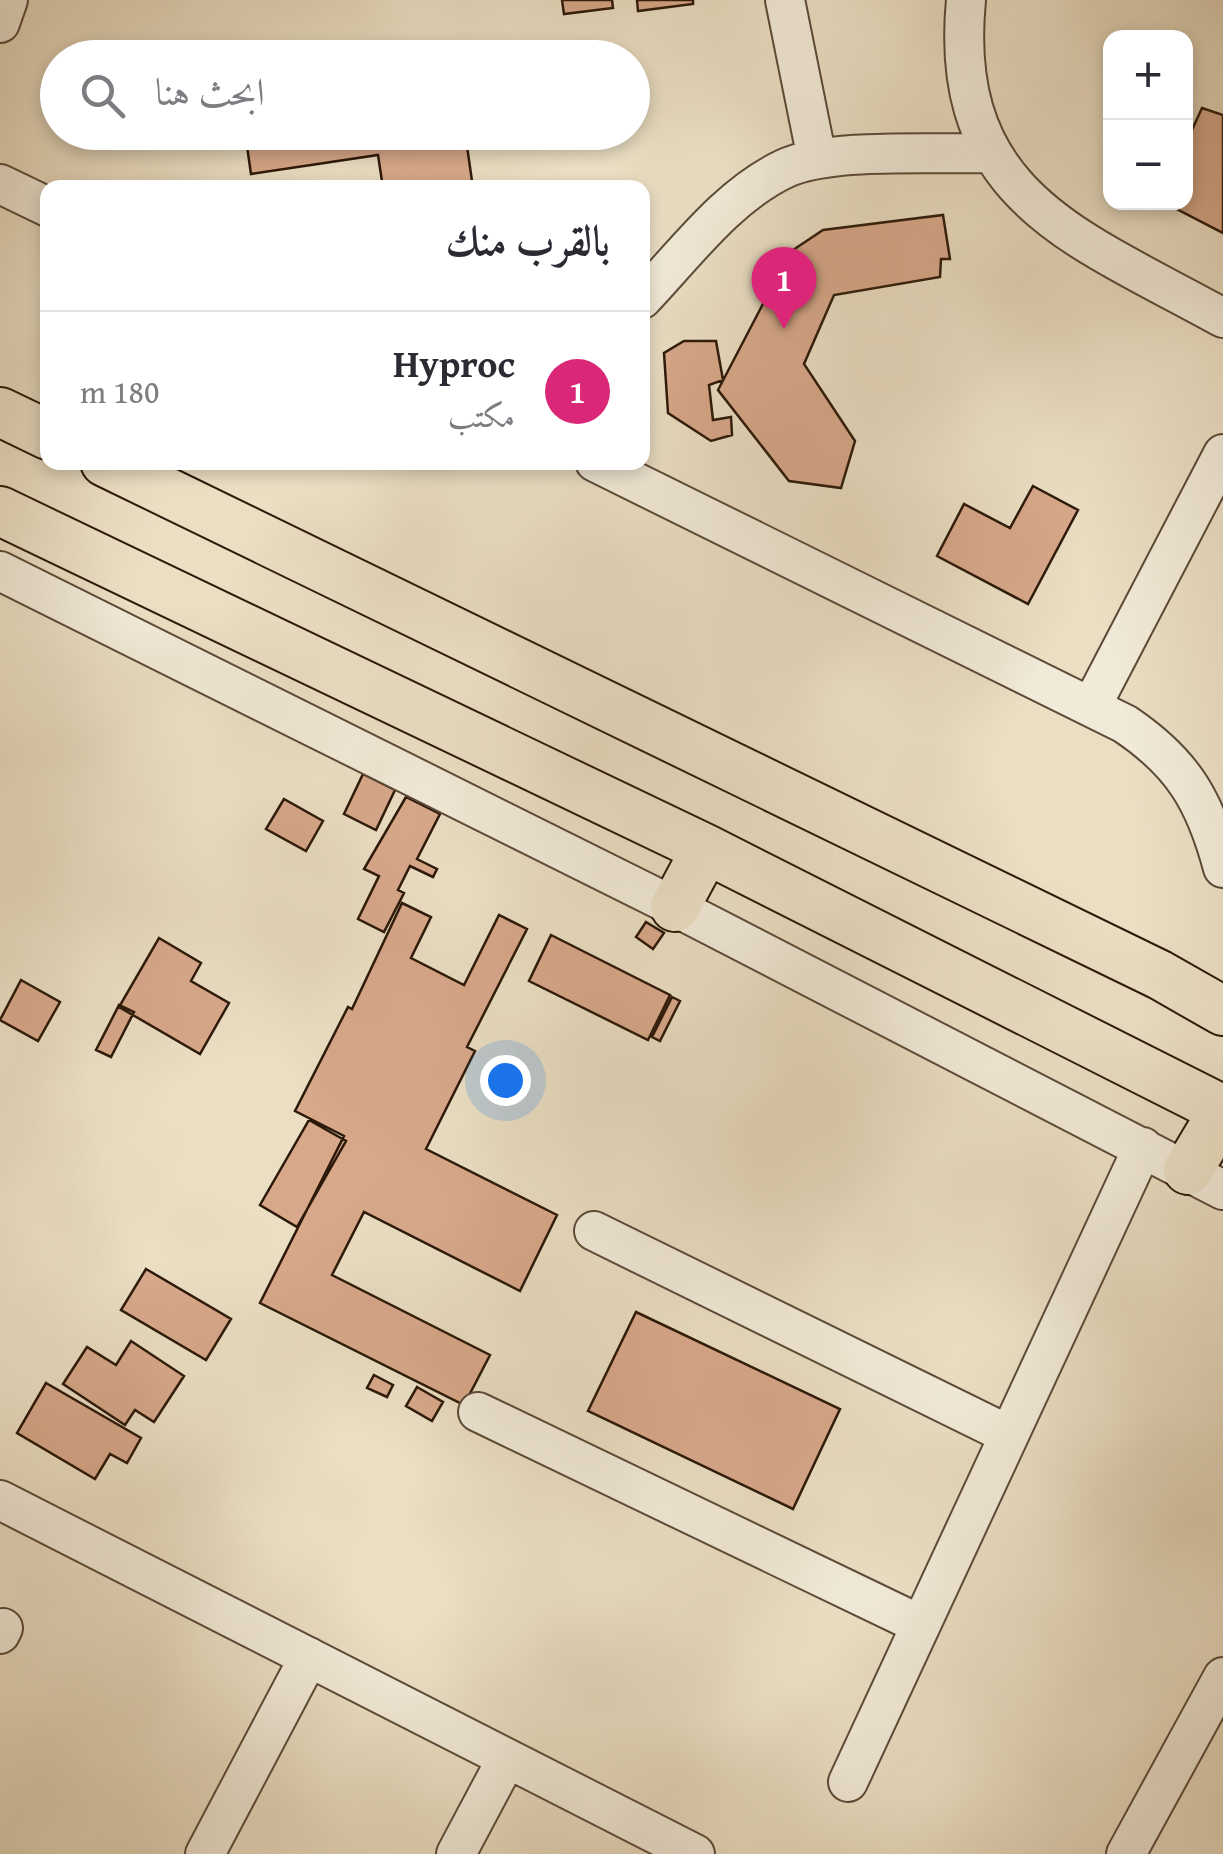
<!DOCTYPE html>
<html lang="ar">
<head>
<meta charset="utf-8">
<style>
  body { margin:0; font-family:"Gentium Book Plus",Amiri,serif; background:#f7f7f7; color:#2b2b33; direction:rtl }
  .controls { position:absolute; right:30px; top:30px; display:grid; overflow:hidden; border-radius:20px; box-shadow:0 5px 15px #0003 }
  .controls button { width:90px; height:90px; display:grid; place-items:center; padding:0; border:0; border-bottom:2px solid #e1e1e2; background:#fff; color:#2b2b33; font:50px sans-serif }
  .you { position:absolute; left:505px; top:1080px; width:35px; height:35px; margin:-25px; border:8px solid #fff; border-radius:50%; background:#1a73e8; box-shadow:0 0 0 15px #1a73e833 }
  .badge { display:grid; place-items:center; width:65px; height:65px; border-radius:50%; background:#db2777; color:#fff; font-size:32px; font-weight:700 }
  .pin { position:absolute; translate:-50% -82px; filter:drop-shadow(0 2px 5px #0008) }
  .pin::after { content:''; position:absolute; top:52px; width:35px; height:30px; background:inherit; clip-path:polygon(0 0,100% 0,50% 100%) }
  .list { margin:0; padding:0; list-style:none }
  h2 { display:flex; justify-content:space-between; align-items:center; height:130px; margin:0; padding:0 40px; font-size:42px }
  h2 small { font-size:32px; font-weight:400; color:#7c7c81 }
  .list li { display:grid; grid-template-columns:65px 1fr auto; gap:30px; align-items:center; box-sizing:border-box; height:160px; padding:0 40px; border-top:2px solid #e1e1e2 }
  .list b { display:block; font-size:38px; white-space:nowrap }
  .list p { margin:0; font-size:32px; white-space:nowrap; color:#7c7c81 }
  .list em { font-size:32px; font-style:normal; color:#7c7c81 }
  .icon { flex:none; width:55px; height:55px; fill:none; stroke:currentColor; stroke-width:2; stroke-linecap:round; stroke-linejoin:round }
  .map { position:relative; flex:none; width:1223px; height:1854px; overflow:hidden; direction:ltr }
  .search { position:absolute; background:#fff; box-shadow:0 5px 15px #0003; left:40px; top:40px; width:610px; height:110px; display:flex; align-items:center; gap:25px; box-sizing:border-box; padding:0 35px; border-radius:55px; color:#7c7c81; font-size:38px }
  .panel { position:absolute; background:#fff; box-shadow:0 5px 15px #0003; left:40px; top:180px; width:610px; height:290px; border-radius:20px; direction:rtl }
  .map>svg:first-child { display:block }
  .building { fill:#d7a88a; stroke:#2d1909; stroke-width:2.5 }
  .lines { fill:none; stroke-linecap:round; stroke-linejoin:round }
  .minor-casing { stroke:#5c4a38; stroke-width:42 }
  .major-casing { stroke:#2d1909; stroke-width:52 }
  .minor { stroke:#f1ead8; stroke-width:38 }
  .major { stroke:#eadec3; stroke-width:48 }
</style>
</head>
<body>
<div class="map">
<svg width="1223" height="1854" viewBox="0 0 1223 1854">
  <rect width="100%" height="100%" fill="#eadec3"/>
  <filter id="stains"><feTurbulence type="fractalNoise" baseFrequency=".002" numOctaves="4"/><feColorMatrix values="0 0 0 0 .2 0 0 0 0 .09 0 0 0 0 .02 0 0 0 .5 -.17"/></filter>
  <radialGradient id="worn" r=".72"><stop offset=".6" stop-color="#630" stop-opacity="0"/><stop offset="1" stop-color="#630" stop-opacity=".3"/></radialGradient>
  <path class="building" d="M562,0H612L613,8L564,14Z
    M637,0H693V4L638,11Z
    M1202,108L1223,115V233L1163,202H1186V143Z
    M245,132H465L473,188H421V184L383,188L378,155L251,174Z
    M943,215L950,259H941L940,277L834,295L804,364L855,441L841,488L789,481L718,390L790,252L823,230Z
    M684,341H716L723,380L709,385L713,420L731,417L732,435L711,441L668,413L664,353Z
    M1033,486L1078,510L1028,604L937,556L964,504L1010,528Z
    M363,774L395,790L376,830L344,814Z
    M406,797L440,814L417,859L437,869L433,877L410,866L398,890L404,893L384,932L358,919L379,876L364,869Z
    M284,799L323,821L306,851L266,829Z
    M402,903L431,917L411,958L464,985L499,915L527,929L467,1047L475,1051L426,1149L557,1215L520,1291L364,1212L332,1275L490,1355L464,1405L260,1303L344,1136L295,1111L348,1007L352,1009Z
    M646,922L664,933L653,949L636,937Z
    M551,935L670,995L648,1040L529,981Z
    M159,938L201,963L191,981L229,1003L200,1054L119,1007Z
    M21,980L60,1002L38,1041L0,1020Z
    M672,997L680,1001L660,1041L652,1037Z
    M119,1005L134,1012L111,1057L96,1050Z
    M309,1120L346,1141L297,1227L260,1205Z
    M146,1269L231,1319L206,1360L121,1310Z
    M636,1312L840,1409L793,1509L588,1411Z
    M131,1341L184,1376L154,1422L135,1410L125,1425L63,1384L87,1347L116,1365Z
    M374,1375L393,1385L387,1397L367,1388Z
    M46,1383L141,1438L127,1463L110,1454L95,1479L17,1433Z
    M417,1387L443,1402L432,1421L406,1406Z"/>
  <g class="lines">
    <g class="minor-casing">
      <path id="minor" d="M785,0L817,159
        M966,0C947,197 1077,237 1223,318
        M0,23L8,0
        M0,184L48,207
        M642,299C685,254 727,196 784,169C829,147 936,155 990,153
        M595,462L1125,724C1183,763 1205,801 1223,868
        M0,571L675,907L1223,1190
        M1092,705L1223,454
        M594,1231L1009,1435
        M478,1412L921,1625
        M0,1500L695,1854
        M0,1634L3,1628
        M848,1782L1143,1147
        M205,1854L309,1657
        M456,1854L506,1760
        M1126,1854L1223,1677"/>
    </g>
    <g class="major-casing">
      <path id="major" d="M0,412L48,435
        M105,462L1160,975L1223,1011
        M0,511L706,849L1223,1110
        M675,907L706,849
        M1188,1170L1223,1111"/>
    </g>
    <use href="#minor" class="minor"/>
    <use href="#major" class="major"/>
  </g>
  <rect width="100%" height="100%" filter="url(#stains)"/>
  <rect width="100%" height="100%" fill="url(#worn)"/>
</svg>
<div class="controls">
<button>+</button>
<button>−</button>
</div>
<div class="you"></div>
<div class="pin badge" style="left:784px;top:329px">1</div>
<div class="search"><svg class="icon" aria-label="search" viewBox="0 0 24 24"><circle cx="10" cy="10" r="6"/><path d="M15 15l6 6"/></svg>ابحث هنا</div>
<section class="panel">
<h2>بالقرب منك<small></small></h2>
<ul class="list">
<li><span class="badge">1</span><div><b>Hyproc</b><p>مكتب</p></div><em>180 m</em></li>
</ul>
</section>
</div>
</body>
</html>
